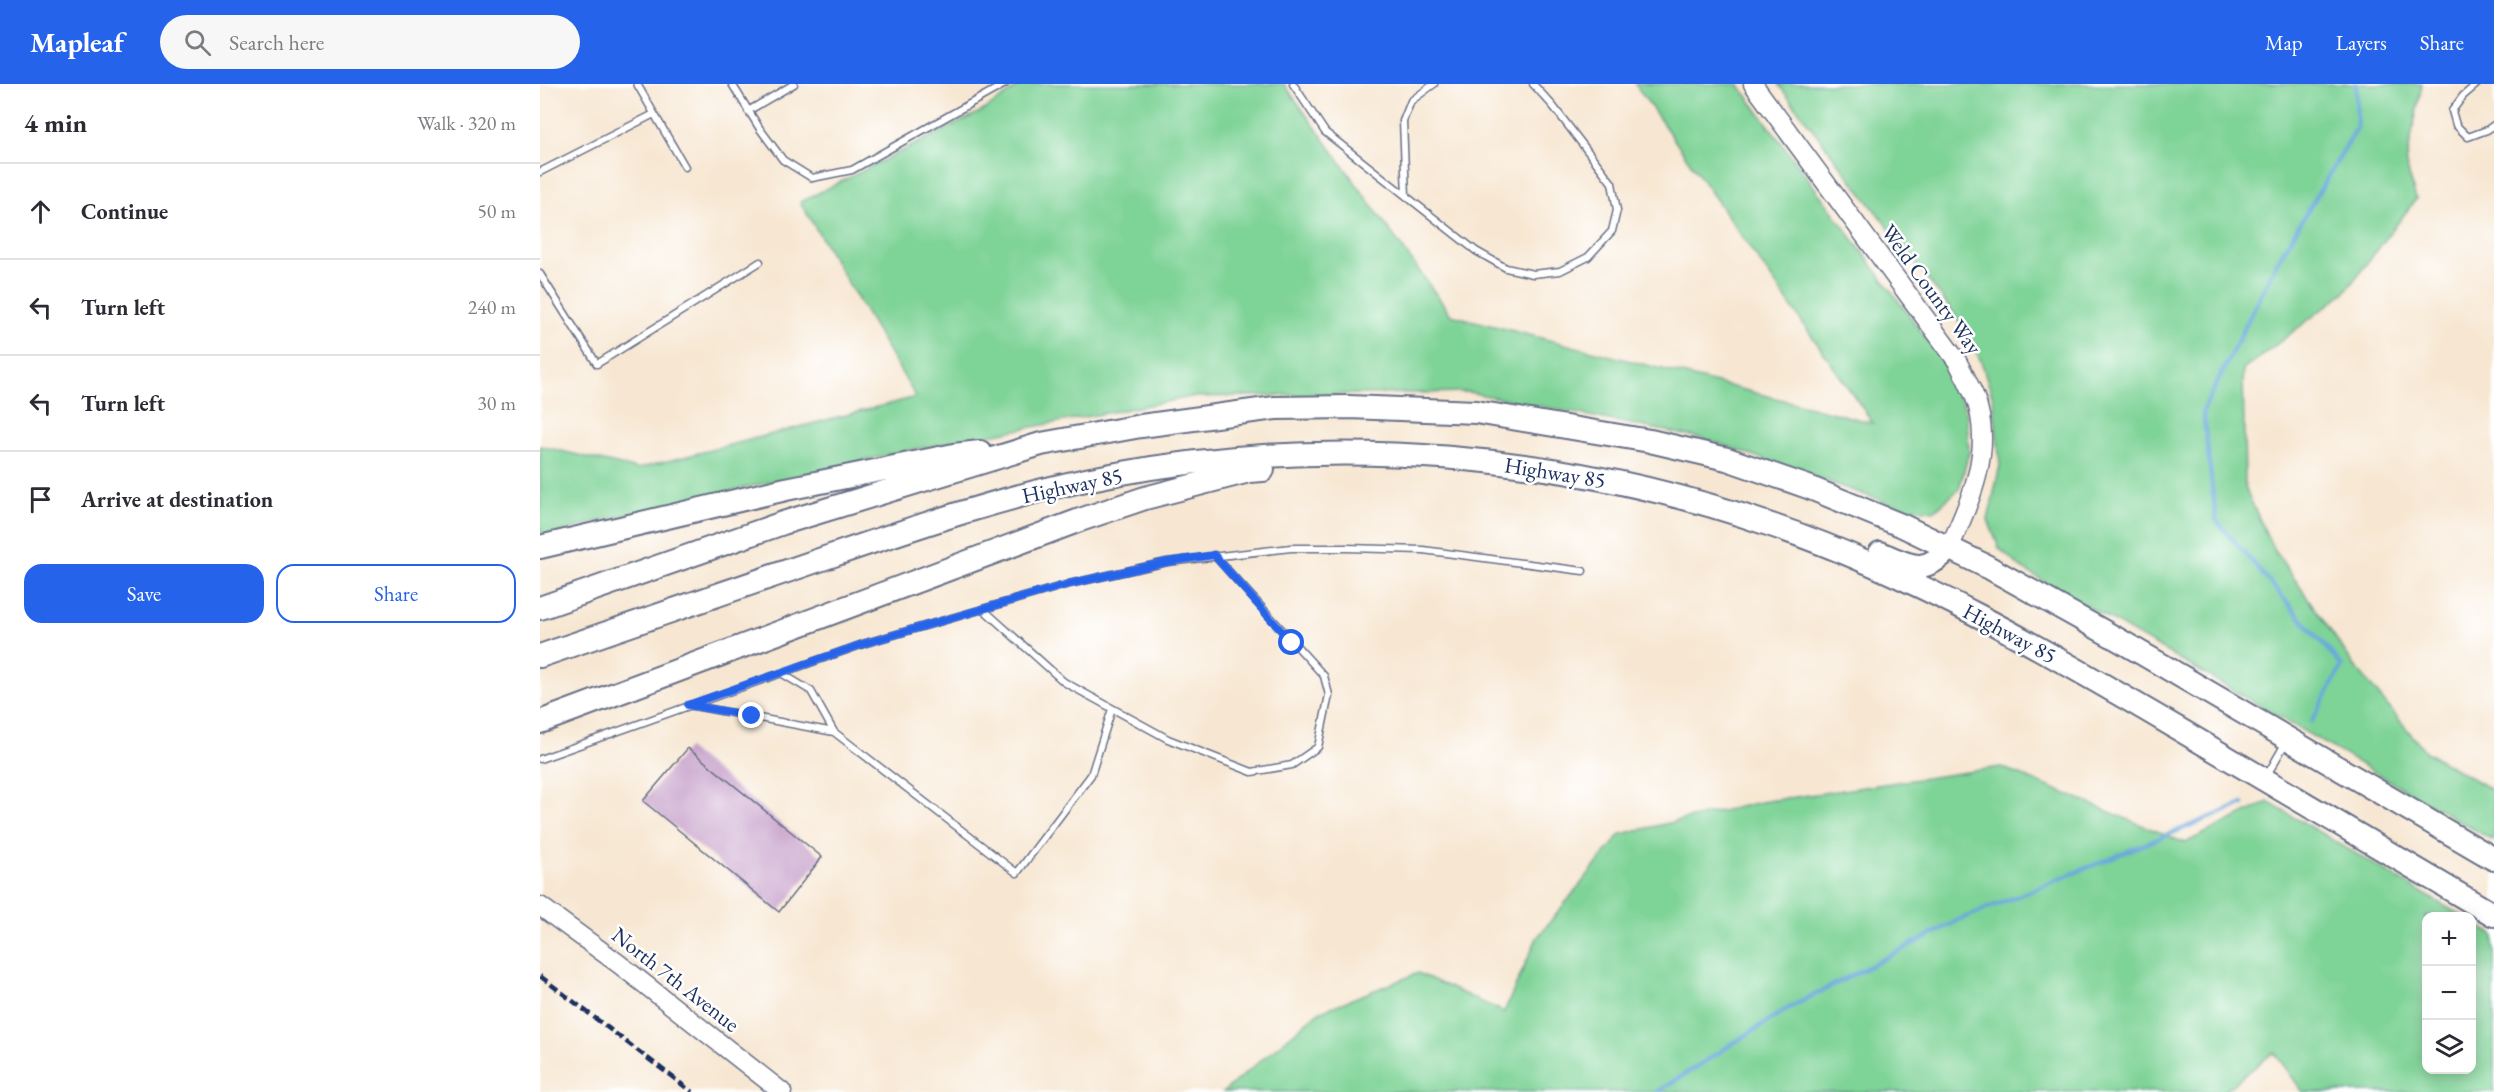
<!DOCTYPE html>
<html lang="en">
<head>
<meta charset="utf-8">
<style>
  body { margin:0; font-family:"EB Garamond",serif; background:#f7f7f7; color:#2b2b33 }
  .controls { position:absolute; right:18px; bottom:18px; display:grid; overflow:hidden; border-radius:12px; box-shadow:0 3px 15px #0003 }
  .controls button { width:54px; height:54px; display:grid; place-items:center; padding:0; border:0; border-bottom:2px solid #e1e1e2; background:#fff; color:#2b2b33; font:30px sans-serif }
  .stop { position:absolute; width:18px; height:18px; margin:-14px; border:4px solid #2563eb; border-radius:50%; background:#fff }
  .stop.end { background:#2563eb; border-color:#fff; box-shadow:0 2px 6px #0008 }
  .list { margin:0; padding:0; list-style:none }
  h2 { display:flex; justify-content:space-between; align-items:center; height:78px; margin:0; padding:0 24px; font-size:26px }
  h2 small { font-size:20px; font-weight:400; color:#7c7c81 }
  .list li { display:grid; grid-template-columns:39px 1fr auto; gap:18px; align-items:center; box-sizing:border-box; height:96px; padding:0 24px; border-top:2px solid #e1e1e2 }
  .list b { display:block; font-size:22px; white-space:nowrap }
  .list em { font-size:20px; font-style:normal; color:#7c7c81 }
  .actions { display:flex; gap:12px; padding:18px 24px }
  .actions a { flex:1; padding:14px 0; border:2px solid #2563eb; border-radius:18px; text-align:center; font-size:21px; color:#2563eb }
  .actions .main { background:#2563eb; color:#fff }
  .icon { flex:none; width:33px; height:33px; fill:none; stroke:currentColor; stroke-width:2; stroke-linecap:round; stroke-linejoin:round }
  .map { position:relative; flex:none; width:1954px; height:1008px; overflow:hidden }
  header { display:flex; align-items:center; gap:36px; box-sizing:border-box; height:84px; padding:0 30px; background:#2563eb; color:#fff }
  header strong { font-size:28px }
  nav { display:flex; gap:33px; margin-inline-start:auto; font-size:21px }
  .search { width:420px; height:54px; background:#f7f7f7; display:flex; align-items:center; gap:15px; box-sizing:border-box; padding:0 21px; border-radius:33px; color:#7c7c81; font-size:22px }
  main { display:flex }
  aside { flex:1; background:#fff }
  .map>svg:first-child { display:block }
  .green { fill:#7ed396; stroke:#4c817a; stroke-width:1.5 }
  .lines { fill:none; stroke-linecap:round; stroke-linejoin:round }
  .stream { stroke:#69a8db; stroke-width:4.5 }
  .building { fill:#c299c6 }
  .lane-casing { stroke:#686f87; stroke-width:9 }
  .secondary-casing { stroke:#686f87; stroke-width:21 }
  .highway-casing { stroke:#686f87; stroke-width:26 }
  .lane { stroke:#fff; stroke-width:6 }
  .secondary { stroke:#fff; stroke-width:18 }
  .highway { stroke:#fff; stroke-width:22 }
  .rail { stroke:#1b2f5e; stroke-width:4.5; stroke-dasharray:9 4.5; stroke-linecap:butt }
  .route { stroke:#2563eb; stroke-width:8 }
  .labels { text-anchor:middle; stroke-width:5; stroke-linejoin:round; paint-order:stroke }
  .street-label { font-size:22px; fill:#1b2f5e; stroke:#fff }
</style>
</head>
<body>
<header>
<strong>Mapleaf</strong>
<div class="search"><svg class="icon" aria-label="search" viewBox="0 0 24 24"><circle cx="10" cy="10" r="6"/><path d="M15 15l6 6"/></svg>Search here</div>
<nav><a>Map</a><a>Layers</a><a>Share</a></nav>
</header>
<main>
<aside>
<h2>4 min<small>Walk · 320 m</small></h2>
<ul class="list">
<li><svg class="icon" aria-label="ahead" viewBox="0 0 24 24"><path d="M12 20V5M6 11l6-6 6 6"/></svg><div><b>Continue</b></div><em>50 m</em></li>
<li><svg class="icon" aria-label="left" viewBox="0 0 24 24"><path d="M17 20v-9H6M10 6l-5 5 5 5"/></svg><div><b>Turn left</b></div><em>240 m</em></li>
<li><svg class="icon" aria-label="left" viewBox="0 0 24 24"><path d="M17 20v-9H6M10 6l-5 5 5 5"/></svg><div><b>Turn left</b></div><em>30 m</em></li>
<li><svg class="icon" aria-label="arrive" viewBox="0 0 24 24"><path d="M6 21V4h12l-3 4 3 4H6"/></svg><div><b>Arrive at destination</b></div></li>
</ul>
<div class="actions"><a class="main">Save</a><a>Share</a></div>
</aside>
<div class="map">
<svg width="1954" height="1008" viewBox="0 0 1954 1008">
  <rect width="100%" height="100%" fill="#fff"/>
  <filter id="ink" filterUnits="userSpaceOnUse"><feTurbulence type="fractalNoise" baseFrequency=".0167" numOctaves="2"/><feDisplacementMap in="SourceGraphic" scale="12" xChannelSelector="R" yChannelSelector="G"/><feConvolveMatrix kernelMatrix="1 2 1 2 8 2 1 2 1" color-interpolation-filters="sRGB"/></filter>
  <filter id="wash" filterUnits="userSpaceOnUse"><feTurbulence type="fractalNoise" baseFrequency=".008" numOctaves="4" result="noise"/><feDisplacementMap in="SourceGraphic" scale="24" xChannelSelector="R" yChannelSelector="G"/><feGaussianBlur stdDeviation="1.35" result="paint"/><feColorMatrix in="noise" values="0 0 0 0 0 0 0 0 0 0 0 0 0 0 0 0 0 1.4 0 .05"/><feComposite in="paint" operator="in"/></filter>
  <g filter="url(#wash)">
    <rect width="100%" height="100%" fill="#f7e7d2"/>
    <path class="green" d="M482,0H744L911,231L1333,339L1095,0H1198L1409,285L1427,331L1429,369L1419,405L1394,427L1357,422L1166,355L928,308L651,313L360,368L56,438L0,454V362L97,385L376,313L260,118L444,26Z
      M1238,0H1882L1866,80L1876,115L1805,208L1703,286L1705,404L1733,464L1817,585L1886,668L1954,707V757L1481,484L1459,464L1448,436L1460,381L1453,314L1441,277L1413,228Z
      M1461,683L1645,759L1728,718L1922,832H1886V986H1932V838L1954,851V1008H1763L1734,968L1683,1008H683L779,928L878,889L964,928L997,854L1081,750L1221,718Z"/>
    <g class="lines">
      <path class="stream" d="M1772,637L1802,582L1676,436L1663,327L1736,180L1817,44L1816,0
        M1117,1008L1247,925L1419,836L1703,720"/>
    </g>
    <g id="blocks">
      <path class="building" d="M148,664L282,773L239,828L103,717Z"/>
    </g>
  </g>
  <g filter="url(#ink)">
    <use href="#blocks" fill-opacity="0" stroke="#686f87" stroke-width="1.5"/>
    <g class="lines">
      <g class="lane-casing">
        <path id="lane" d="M97,0L145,83
          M192,0L220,45L243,76L272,94L312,86L465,0
          M753,0L785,48L866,112L936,167L966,184L993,190L1020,187L1048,173L1072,147L1077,126L1072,99L1013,22L993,0
          M1937,0L1923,12L1912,27L1916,41L1928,53L1947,46L1954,41
          M208,27L254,0
          M0,88L114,30
          M866,112L863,37L871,17L894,0
          M0,190L57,280L220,178
          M443,525L524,598L628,655L712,688L752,681L778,663L789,611L784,592L674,471
          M241,589L271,607L294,648
          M149,621L294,648L477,789L551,691L572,625
          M0,675L326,559L529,500L627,478L751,464H806L883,466L1043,487
          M1726,693L1746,658"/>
      </g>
      <g class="secondary-casing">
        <path id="secondary" d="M1213,0L1417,277C1423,288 1429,300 1434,311C1455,363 1431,417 1409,464
          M0,822L79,880L242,1008"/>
      </g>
      <g class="highway-casing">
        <path id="highway" d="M0,463L246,405L414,371L440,368
          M1340,469C1371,482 1384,492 1409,464
          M0,524L243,439L501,360L601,342L735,324L809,323L936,328L1110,357L1187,375L1268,403L1363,442L1448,483L1579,556L1954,775
          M0,572C96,539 192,506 288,473C381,441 474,409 571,391C790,350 1023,368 1234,442C1377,491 1508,568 1637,644C1742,707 1848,769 1954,831
          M0,638L540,436L605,414L709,387L723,386"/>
      </g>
      <use href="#lane" class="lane"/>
      <use href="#secondary" class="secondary"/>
      <use href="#highway" class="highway"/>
      <path class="rail" d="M0,892L152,1008"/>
    </g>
  </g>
  <g class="lines" filter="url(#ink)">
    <path class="route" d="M212,632L148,621L326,559L529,500L627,478L674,471L752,559"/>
  </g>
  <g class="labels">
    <g class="street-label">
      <text transform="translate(1392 205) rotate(54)" y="8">Weld County Way</text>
      <text transform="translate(1015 388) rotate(9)" y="8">Highway 85</text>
      <text transform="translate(532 401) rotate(-12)" y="8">Highway 85</text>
      <text transform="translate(1470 549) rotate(28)" y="8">Highway 85</text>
      <text transform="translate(136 895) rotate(38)" y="8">North 7th Avenue</text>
    </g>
  </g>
</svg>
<div class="controls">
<button>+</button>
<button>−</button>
<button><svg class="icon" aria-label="layers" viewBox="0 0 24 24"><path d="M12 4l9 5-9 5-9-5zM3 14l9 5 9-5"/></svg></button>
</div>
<div class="stop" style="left:752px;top:559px"></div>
<div class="stop end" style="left:212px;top:632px"></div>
</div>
</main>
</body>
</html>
